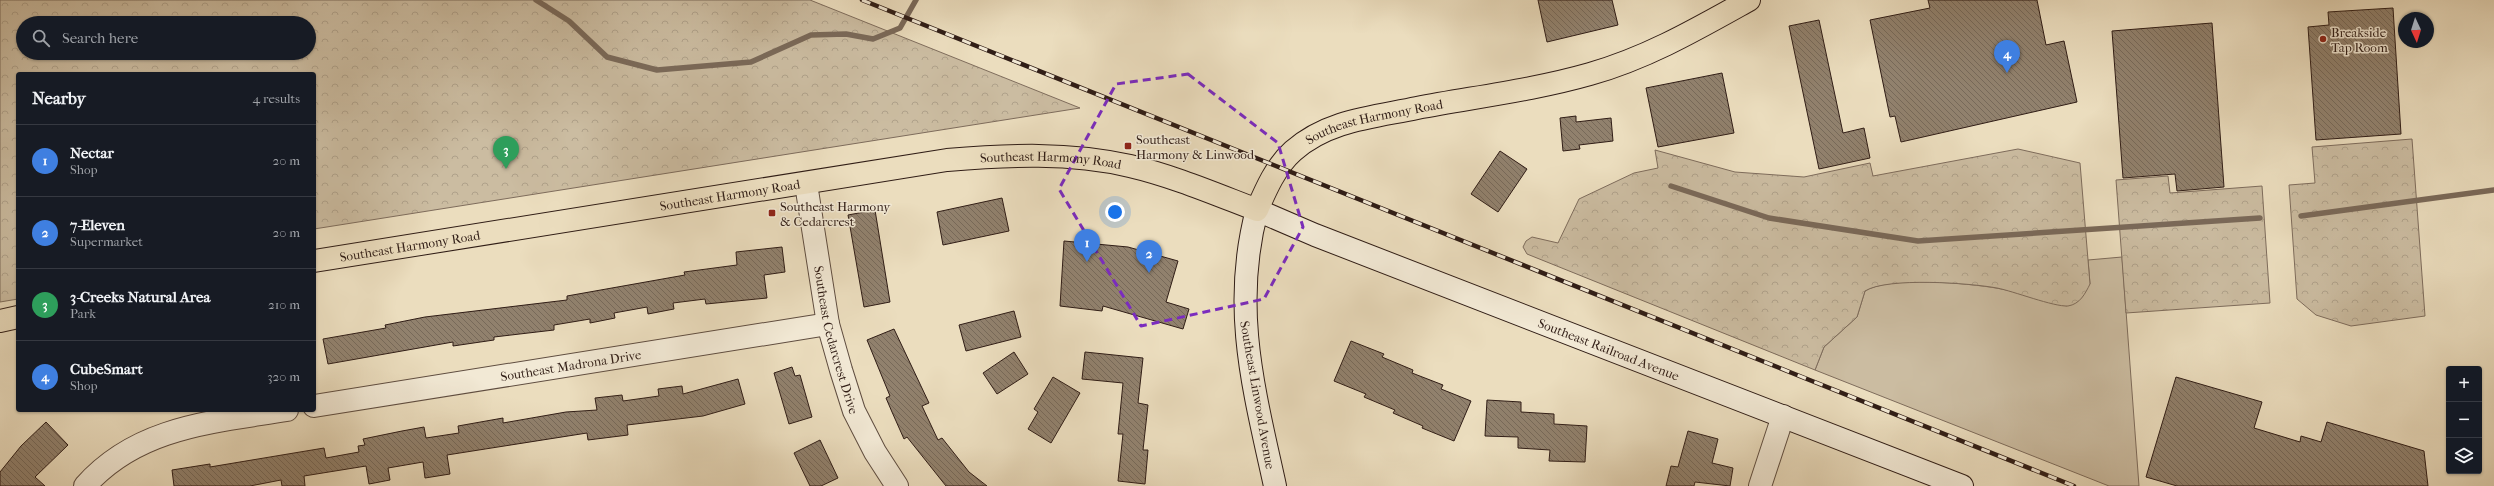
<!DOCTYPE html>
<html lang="en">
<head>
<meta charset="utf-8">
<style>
  body { margin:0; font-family:"IM FELL French Canon",serif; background:#242831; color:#f1f3f6 }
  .controls { position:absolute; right:12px; bottom:12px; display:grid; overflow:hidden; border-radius:4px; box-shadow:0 1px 3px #0004 }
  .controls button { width:36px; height:36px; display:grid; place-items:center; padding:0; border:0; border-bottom:1px solid #363941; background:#171b24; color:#f1f3f6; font:20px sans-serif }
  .compass { position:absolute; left:2398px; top:12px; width:36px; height:36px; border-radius:50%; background:#171b24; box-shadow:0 1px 3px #0004; rotate:176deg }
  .you { position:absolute; left:1115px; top:212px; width:14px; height:14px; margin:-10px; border:3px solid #fff; border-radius:50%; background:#1a73e8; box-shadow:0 0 0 6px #1a73e833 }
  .badge { display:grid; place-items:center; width:26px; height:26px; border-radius:50%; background:#c59692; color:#fff; font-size:13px; font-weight:700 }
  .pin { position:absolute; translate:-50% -33px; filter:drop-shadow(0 1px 2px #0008) }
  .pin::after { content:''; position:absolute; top:21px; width:14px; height:12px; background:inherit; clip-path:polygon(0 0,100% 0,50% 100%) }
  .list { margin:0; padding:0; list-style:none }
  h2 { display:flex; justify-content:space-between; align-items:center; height:52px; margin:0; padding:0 16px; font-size:17px }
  h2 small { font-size:13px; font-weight:400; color:#9ea1a6 }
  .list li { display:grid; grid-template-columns:26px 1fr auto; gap:12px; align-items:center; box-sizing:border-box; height:72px; padding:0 16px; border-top:1px solid #363941 }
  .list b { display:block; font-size:15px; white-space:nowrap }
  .list p { margin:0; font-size:13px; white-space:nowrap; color:#9ea1a6 }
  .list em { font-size:13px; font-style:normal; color:#9ea1a6 }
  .icon { flex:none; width:22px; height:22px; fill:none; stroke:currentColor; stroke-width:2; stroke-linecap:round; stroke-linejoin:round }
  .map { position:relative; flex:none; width:2494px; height:486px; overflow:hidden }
  .search { position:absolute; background:#171b24; box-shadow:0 1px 3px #0004; left:16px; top:16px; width:300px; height:44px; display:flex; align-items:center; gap:10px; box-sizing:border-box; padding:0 14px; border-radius:22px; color:#9ea1a6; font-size:15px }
  .panel { position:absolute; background:#171b24; box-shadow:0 1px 3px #0004; left:16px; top:72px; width:300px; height:340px; border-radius:4px }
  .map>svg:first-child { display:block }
  .green { fill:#cbbca1; stroke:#7e6c5c }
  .forest { fill:url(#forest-crowns); stroke:#7e6c5c; fill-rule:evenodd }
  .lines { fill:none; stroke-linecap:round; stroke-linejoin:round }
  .stream { stroke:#7a6959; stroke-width:5.5 }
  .building { fill:url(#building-back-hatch); stroke:#301d16 }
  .street-casing { stroke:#5f4d40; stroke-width:24 }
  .secondary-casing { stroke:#301d16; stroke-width:24 }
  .primary-casing { stroke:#301d16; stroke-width:24 }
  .street { stroke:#f2e9d5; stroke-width:22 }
  .secondary { stroke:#f2e9d5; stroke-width:22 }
  .primary { stroke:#ebddbe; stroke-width:22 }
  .rail-casing { stroke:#301d16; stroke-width:4.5 }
  .rail { stroke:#f2e9d5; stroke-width:3; stroke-dasharray:9; stroke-linecap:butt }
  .marked { fill:none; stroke:#7b2cbf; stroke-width:3; stroke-dasharray:8 5; stroke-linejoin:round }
  .poi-dot { fill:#8f2418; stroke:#f2e9d5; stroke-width:1.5 }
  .labels { text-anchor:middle; stroke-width:3; stroke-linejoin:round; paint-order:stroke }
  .poi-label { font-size:13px; fill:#301d16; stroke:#f2e9d5; text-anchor:start }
  .street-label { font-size:13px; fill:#301d16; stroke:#f2e9d5 }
</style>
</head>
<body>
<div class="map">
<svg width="2494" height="486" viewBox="0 0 2494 486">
  <defs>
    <pattern id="forest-crowns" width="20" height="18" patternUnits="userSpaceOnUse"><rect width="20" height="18" fill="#cbbca1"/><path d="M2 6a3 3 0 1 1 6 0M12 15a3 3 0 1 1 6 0" fill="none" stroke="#afa18a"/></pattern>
    <pattern id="building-back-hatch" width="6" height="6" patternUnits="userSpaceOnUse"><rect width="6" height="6" fill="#91816d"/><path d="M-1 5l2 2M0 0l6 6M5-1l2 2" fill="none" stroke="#776959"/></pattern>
  </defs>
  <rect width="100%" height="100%" fill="#ebddbe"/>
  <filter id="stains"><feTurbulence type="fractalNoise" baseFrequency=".005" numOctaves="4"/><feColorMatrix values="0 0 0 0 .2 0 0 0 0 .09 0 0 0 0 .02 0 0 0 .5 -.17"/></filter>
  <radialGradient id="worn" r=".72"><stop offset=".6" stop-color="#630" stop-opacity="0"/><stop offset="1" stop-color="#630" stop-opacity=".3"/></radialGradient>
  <path class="green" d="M2122,257L2139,486H2109L1815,370L1824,347L1857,317L1865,291C1888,276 1967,283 1996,288C2020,292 2044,301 2067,306L2090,284L2088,260Z"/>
  <path class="forest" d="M0,0H810L1080,108L314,229V74H18V299L0,302ZM23,23H309V53H23Z
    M2412,139L2425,316L2351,326L2316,315L2297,299L2289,185L2315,183L2312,147Z
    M2018,149L2080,163L2090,284C2085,294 2080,304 2068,306C2054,307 2013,291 1997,288C1970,283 1887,277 1865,291L1857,317L1824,347L1815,370L1527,254L1523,247L1526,241L1532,237L1558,243L1579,199L1634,173L1658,168L1655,150L1735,172L1804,177L1870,163L1873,176Z
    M2168,176L2170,193L2262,186L2270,303L2126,313L2116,180Z"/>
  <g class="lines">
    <path class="stream" d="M536,0L569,21L607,57L657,70L751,62L811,35L846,34L873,39L900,28L916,0
      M1671,186L1769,218L1918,241L2260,218
      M2301,216L2494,190"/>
  </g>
  <path class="building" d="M1538,0H1612L1618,25L1547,42Z
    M1928,0H2037L2046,45L2064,41L2077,102L1901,142L1895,116L1890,117L1870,20L1930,8Z
    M2393,8L2401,134L2316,140L2308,27L2329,25L2328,12Z
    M1819,20L1843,133L1864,128L1870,158L1819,169L1789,26Z
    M2212,23L2224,187L2177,191L2175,174L2123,178L2112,31Z
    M1722,73L1734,133L1658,147L1646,88Z
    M1576,116V122L1611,118L1613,141L1579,145L1580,149L1563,151L1560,118Z
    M1500,151L1527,169L1498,212L1471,194Z
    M1002,198L1009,231L943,245L937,212Z
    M875,210L890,302L864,307L848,215Z
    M1064,241L1128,247L1178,261L1166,302L1189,309L1183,329L1103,306L1102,311L1060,306Z
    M782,247L785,272L764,275L767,298L706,304L705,299L673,303L674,309L648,314L647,307L614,313L615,318L590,323V319L554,325V330L494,337V340L453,346V342L328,364L323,339L386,328L385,325L425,317L567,300V296L685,275L684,272L737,265L736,252Z
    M1014,311L1021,337L966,351L959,325Z
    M894,329L929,403L922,406L938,440L942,438L969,472L987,486H946L907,437L904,439L892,412L886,398L890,396L867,340Z
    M1351,341L1384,354L1382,357L1413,370L1412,373L1443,385L1441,389L1471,401L1454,441L1422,428L1423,426L1393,413L1395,410L1364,397L1366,394L1334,381Z
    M1014,352L1028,374L997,394L983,373Z
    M1085,352L1143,358L1138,403L1148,405L1143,450H1148L1145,484L1118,481L1123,434H1118L1123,383L1082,379Z
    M792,367L795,376L800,375L812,417L789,424L774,373Z
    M1053,377L1080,393L1051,443L1028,429L1038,412L1034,409Z
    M2176,377L2262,402L2254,428L2300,442L2301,436L2321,442L2327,422L2424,451L2428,486H2177L2146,477Z
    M738,379L745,404L703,416L627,425L628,435L588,440L587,433L447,455L450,474L425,478L423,462L388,468L390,480L369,484L366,466L304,476L305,486H282L281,480L250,486H174L172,470L210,464V467L324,448L326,458L359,452L358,446L365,445L363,439L402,431L424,427L426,438L459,433L458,426L503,418V423L566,412L597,410L595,398L622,395L623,401L659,396L658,389L682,386L683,394Z
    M1487,400L1521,402V412L1554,414V424L1587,426L1585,462L1549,461L1550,450L1518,448V437L1485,436Z
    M46,422L68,445L35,477L45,486H0V472L21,446Z
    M1688,431L1718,439L1712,463L1733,468L1730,486L1695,482L1694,486H1666L1671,466L1678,467Z
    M820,440L838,478L821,486H810L794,453Z"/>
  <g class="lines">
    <g class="street-casing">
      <g id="street">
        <path id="s1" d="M806,184L828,324L841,370L854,411L875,452L897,486"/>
        <path id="s2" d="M314,406L828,324"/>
        <path d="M85,486C138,426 214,422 287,410"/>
        <path d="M1760,486L1783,416"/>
      </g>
    </g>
    <g class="secondary-casing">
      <g id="secondary">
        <path id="s3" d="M1275,486C1254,390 1231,308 1257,210L1315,235L1962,486"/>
      </g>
    </g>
    <g class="primary-casing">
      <g id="primary">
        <path id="s4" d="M314,261L947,160C1008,155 1069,152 1130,166C1173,176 1215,194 1257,210C1266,189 1276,166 1293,151C1328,120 1374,117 1417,108C1475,97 1534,90 1590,74C1647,58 1697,29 1749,0"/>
        <path d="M0,321L18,317"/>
      </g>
    </g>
    <use href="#street" class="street"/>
    <use href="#secondary" class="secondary"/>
    <use href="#primary" class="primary"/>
    <g class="rail-casing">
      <path id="rail" d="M862,0L2074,486"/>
    </g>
    <use href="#rail" class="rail"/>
  </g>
  <path class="marked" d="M1188,74L1278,143L1303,227L1264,299L1141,326L1059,189L1116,84Z"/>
  <g class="poi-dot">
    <circle cx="2323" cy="39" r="4"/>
    <rect x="1124" y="142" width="8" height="8" rx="2"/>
    <rect x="768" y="209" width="8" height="8" rx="2"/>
  </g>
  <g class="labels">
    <g class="poi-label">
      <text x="2331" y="37">Breakside<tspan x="2331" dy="15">Tap Room</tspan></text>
      <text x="1136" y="144">Southeast<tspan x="1136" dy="15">Harmony &amp; Linwood</tspan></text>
      <text x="780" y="211">Southeast Harmony<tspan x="780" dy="15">&amp; Cedarcrest</tspan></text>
    </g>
    <g class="street-label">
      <text dy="5" stroke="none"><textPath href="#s4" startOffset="1117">Southeast Harmony Road</textPath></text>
      <text dy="5" stroke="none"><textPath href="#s4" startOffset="745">Southeast Harmony Road</textPath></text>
      <text dy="5" stroke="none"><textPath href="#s4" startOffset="421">Southeast Harmony Road</textPath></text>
      <text dy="5" stroke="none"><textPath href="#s4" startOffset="97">Southeast Harmony Road</textPath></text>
      <text dy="5" stroke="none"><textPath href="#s1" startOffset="159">Southeast Cedarcrest Drive</textPath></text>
      <text dy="5" stroke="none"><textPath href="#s3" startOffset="658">Southeast Railroad Avenue</textPath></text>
      <text dy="5" stroke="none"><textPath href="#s2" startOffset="260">Southeast Madrona Drive</textPath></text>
      <text transform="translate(1258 395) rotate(80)" y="5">Southeast Linwood Avenue</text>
    </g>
  </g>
  <rect width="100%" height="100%" filter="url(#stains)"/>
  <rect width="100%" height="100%" fill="url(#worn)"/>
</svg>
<div class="controls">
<button>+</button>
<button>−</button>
<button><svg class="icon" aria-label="layers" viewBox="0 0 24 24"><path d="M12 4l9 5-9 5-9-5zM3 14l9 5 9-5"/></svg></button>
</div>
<svg class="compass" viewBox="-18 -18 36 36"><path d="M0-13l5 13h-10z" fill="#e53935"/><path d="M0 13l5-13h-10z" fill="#9ea1a6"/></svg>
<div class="you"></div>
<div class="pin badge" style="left:1087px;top:262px;background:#3f7fe0">1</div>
<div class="pin badge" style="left:1149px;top:273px;background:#3f7fe0">2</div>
<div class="pin badge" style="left:506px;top:169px;background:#2e9e5b">3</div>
<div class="pin badge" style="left:2007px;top:73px;background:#3f7fe0">4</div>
<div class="search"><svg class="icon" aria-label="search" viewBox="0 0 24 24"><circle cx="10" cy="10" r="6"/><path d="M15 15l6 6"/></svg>Search here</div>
<section class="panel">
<h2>Nearby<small>4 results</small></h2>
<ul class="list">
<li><span class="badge" style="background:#3f7fe0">1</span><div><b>Nectar</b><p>Shop</p></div><em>20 m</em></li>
<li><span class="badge" style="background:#3f7fe0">2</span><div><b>7-Eleven</b><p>Supermarket</p></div><em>20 m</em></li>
<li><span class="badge" style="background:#2e9e5b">3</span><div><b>3-Creeks Natural Area</b><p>Park</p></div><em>210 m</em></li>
<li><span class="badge" style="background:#3f7fe0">4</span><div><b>CubeSmart</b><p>Shop</p></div><em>320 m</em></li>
</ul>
</section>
</div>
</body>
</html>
